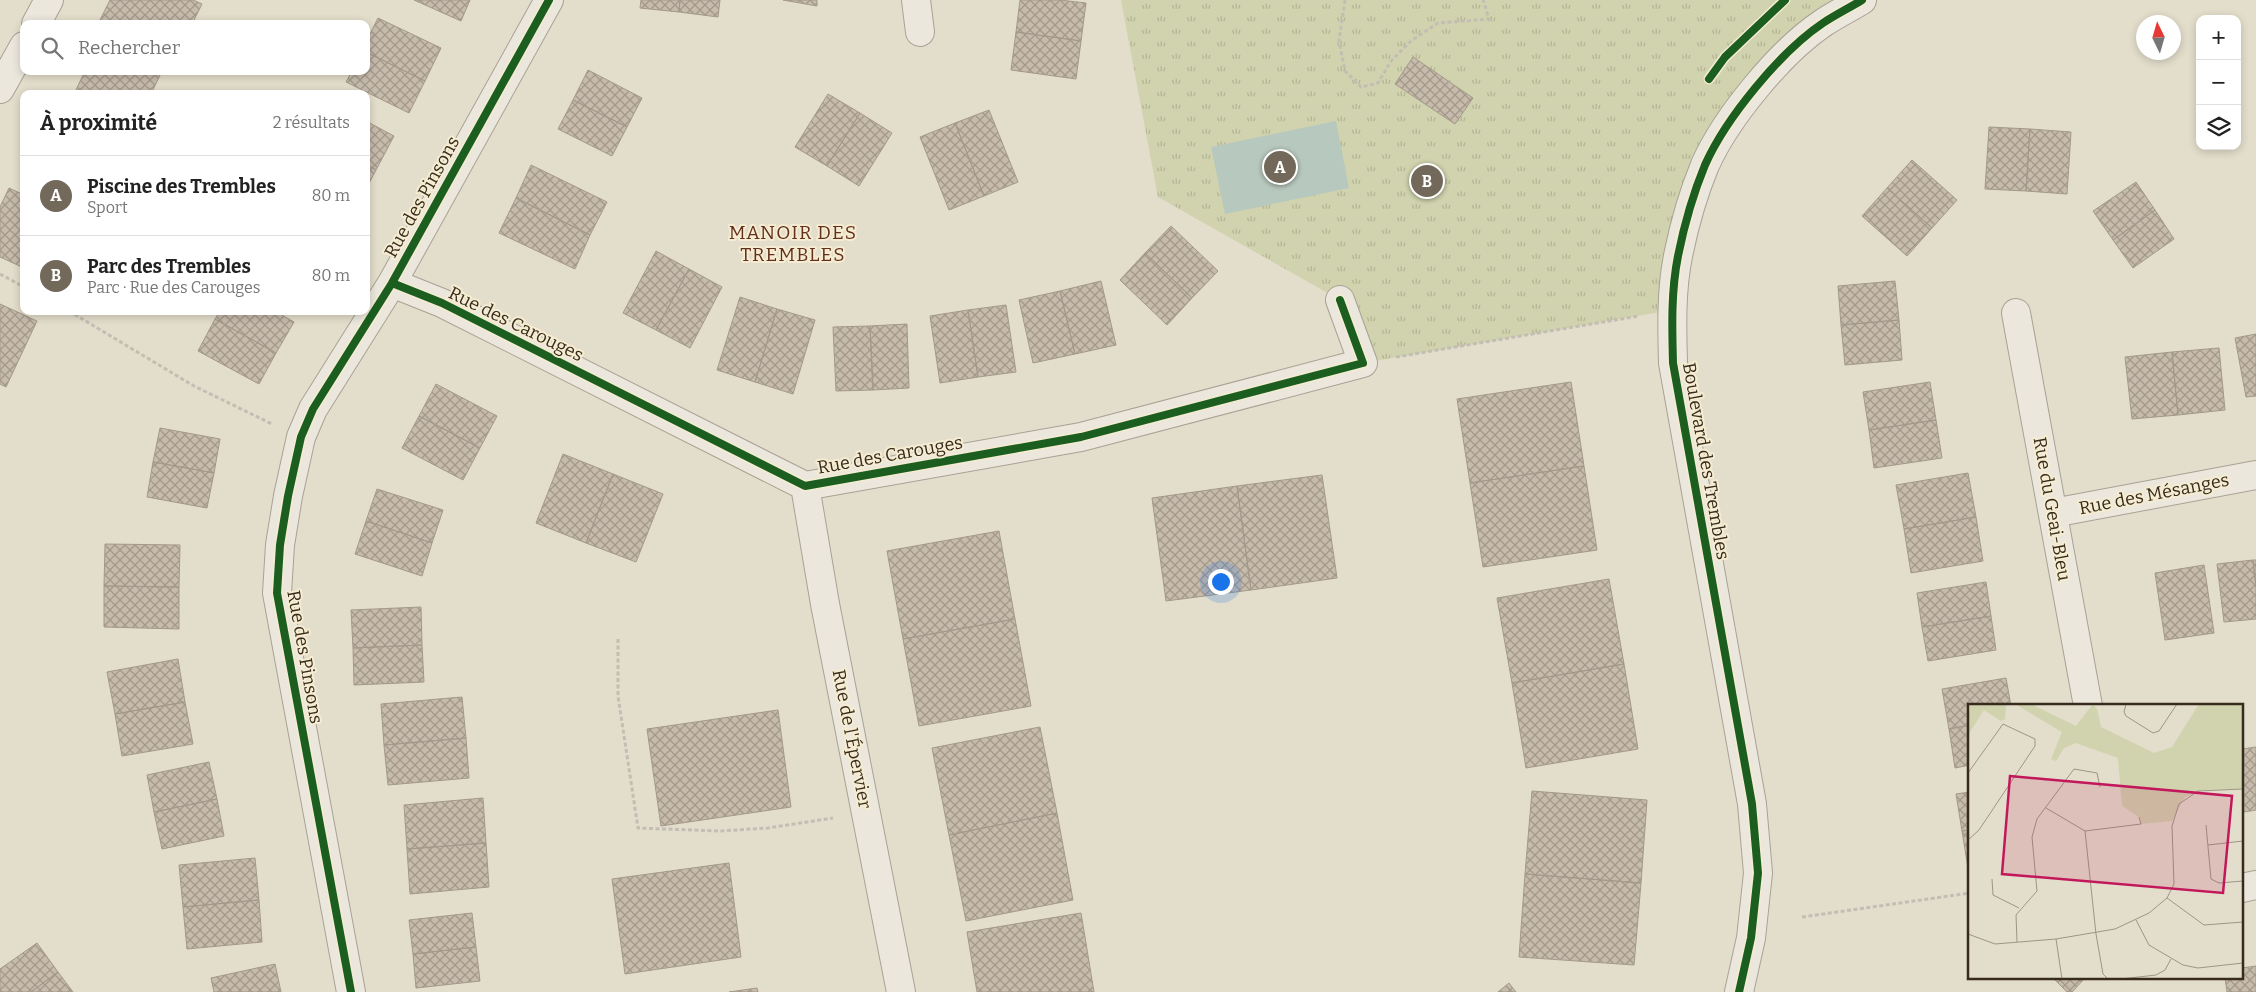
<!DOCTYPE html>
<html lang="fr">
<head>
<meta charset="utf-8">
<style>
  body { margin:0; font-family:Bitter,serif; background:#f2f2f2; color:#222 }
  .controls { position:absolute; right:15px; top:15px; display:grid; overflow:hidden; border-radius:10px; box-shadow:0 2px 8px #0003 }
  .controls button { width:45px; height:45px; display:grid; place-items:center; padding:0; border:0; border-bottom:1px solid #e0e0e0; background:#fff; color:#222; font:25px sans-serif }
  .compass { position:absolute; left:2136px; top:15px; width:45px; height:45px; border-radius:50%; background:#fff; box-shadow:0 2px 8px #0003; rotate:355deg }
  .you { position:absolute; left:1220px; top:581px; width:18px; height:18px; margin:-12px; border:4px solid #fff; border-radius:50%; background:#1a73e8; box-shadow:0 0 0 8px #1a73e833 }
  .badge { display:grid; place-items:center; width:32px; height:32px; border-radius:50%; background:#73695a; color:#fff; font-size:16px; font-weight:700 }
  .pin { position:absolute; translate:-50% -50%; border:2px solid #fff; box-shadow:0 1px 5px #0006 }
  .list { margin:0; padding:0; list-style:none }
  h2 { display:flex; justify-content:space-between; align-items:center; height:65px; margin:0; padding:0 20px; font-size:21px }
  h2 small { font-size:16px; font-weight:400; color:#767676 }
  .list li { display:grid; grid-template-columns:32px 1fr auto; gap:15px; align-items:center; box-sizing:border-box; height:80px; padding:0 20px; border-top:1px solid #e0e0e0 }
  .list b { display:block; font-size:19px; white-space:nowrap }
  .list p { margin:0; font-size:16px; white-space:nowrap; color:#767676 }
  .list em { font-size:16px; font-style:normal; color:#767676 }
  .icon { flex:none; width:28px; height:28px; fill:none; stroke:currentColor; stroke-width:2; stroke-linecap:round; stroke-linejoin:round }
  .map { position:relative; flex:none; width:2256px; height:992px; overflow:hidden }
  .search { position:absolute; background:#fff; box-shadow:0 2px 8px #0003; left:20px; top:20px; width:350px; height:55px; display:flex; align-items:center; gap:12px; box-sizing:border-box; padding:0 18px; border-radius:10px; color:#767676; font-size:19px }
  .panel { position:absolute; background:#fff; box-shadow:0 2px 8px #0003; left:20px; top:90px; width:350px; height:225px; border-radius:10px }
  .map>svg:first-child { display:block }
  .park { fill:url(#park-tufts) }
  .water { fill:#b7c8be }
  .building { fill:url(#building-cross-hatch); stroke:#a3998b }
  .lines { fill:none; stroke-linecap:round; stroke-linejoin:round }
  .minor-casing { stroke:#a8a295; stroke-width:30 }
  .path { stroke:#c3beb4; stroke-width:3; stroke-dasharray:4 2.5; stroke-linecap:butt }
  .minor { stroke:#ebe7dd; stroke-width:28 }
  .cycleway-casing { stroke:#f5ecd1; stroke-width:11 }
  .cycleway { stroke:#1b5e20; stroke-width:8 }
  .labels { text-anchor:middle; stroke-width:4; stroke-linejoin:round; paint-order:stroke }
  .street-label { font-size:18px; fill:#362b1d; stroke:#f5ecd1 }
  .neighbourhood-label { font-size:19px; letter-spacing:1px; fill:#62301d; stroke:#f5ecd1 }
  .inset-road { fill:none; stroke:#9e9685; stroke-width:1 }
  .view { fill:#c2185b; fill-opacity:0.15; stroke:#c2185b; stroke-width:2.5 }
  .inset-edge { fill:none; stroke:#362b1d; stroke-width:2.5 }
</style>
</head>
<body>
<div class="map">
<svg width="2256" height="992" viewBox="0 0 2256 992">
  <defs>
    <pattern id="park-tufts" width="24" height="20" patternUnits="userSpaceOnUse" patternTransform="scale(1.25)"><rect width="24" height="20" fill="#d0d3ad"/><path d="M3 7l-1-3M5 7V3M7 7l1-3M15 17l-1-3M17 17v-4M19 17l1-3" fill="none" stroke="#b3b594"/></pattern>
    <pattern id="building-cross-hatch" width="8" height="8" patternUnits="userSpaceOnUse" patternTransform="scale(1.25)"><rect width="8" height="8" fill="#c7bbac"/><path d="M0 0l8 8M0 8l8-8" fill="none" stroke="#a2988b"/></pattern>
  </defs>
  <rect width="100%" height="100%" fill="#e3ddcb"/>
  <path class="park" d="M1121,0H1862L1725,129L1672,310L1363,363L1340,300L1158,197Z"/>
  <path class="water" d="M1336,121L1349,188L1225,214L1211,147Z"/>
  <path class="building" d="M110,0H193L202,4L192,24H108L100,20Z
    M414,0H470L461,21Z
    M641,0H680L679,12L640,8Z
    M680,0H720L718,17L679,12Z
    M783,0H817V6Z
    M1020,0H1060L1086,3L1081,41L1016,32Z
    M378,18L441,48L425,81L366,52V42Z
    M1016,32L1081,41L1076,79L1011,70Z
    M366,52L425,81L409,113L346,82L352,71H366Z
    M1413,57L1473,98L1455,124L1395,84Z
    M588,70L642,98L627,127L573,100Z
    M85,71H162L151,94H74Z
    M828,94L860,113L827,166L795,147Z
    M573,100L627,127L612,156L558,129Z
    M989,110L1018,182L984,196L955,123Z
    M860,113L892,133L859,186L827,166Z
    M366,121L394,136L376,170L366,164Z
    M955,123L984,196L949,210L920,137Z
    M1989,127L2030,129L2026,191L1985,189Z
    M2030,129L2071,132L2067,194L2026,191Z
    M1912,160L1957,200L1932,228L1887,188Z
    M366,164L376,170L366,189Z
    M531,165L607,202L590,235L516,198Z
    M2136,182L2155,210L2113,240L2093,211Z
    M9,188L24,195V268L0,257V207Z
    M1887,188L1932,228L1907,256L1862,216Z
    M516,198L590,235L575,269L499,233Z
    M2155,210L2174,239L2133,268L2113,240Z
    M1171,226L1218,271L1192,298L1145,253Z
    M656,251L689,269L656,330L623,313Z
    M1145,253L1192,298L1167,325L1120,280Z
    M689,269L722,287L690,348L656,330Z
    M1101,281L1116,345L1075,354L1060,291Z
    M1895,281L1899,320L1841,325L1838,286Z
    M1060,291L1075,354L1033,363L1019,300Z
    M740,297L777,309L755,382L717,370Z
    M0,304L37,321L6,387L0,384Z
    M1006,305L1016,372L978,377L968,310Z
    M777,309L815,320L793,394L755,382Z
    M968,310L978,377L940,383L930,316Z
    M220,311H275L294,322L276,353L215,319Z
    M215,319L276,353L259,384L198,351Z
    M1899,320L1902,360L1845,365L1841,325Z
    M907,324L909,388L873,390L870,326Z
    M870,326L873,390L836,391L833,327Z
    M2256,334V396L2246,397L2235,338Z
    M2219,348L2225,410L2178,415L2172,352Z
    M2172,352L2178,415L2132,419L2125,357Z
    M1571,382L1584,466L1470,483L1457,399Z
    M1930,382L1936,420L1869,430L1863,392Z
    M436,384L497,416L480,448L419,416Z
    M419,416L480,448L463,480L402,448Z
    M1936,420L1942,458L1874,468L1869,430Z
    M160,428L220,439L214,473L153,462Z
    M563,454L613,474L586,543L536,523Z
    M153,462L214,473L207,508L147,497Z
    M1584,466L1597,550L1483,567L1470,483Z
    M1968,473L1976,517L1904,529L1896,485Z
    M613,474L663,494L636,562L586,543Z
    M1322,475L1337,578L1251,590L1237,486Z
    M1237,486L1251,590L1166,601L1152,498Z
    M377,489L443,510L432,543L366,521Z
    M1976,517L1983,561L1911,573L1904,529Z
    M366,521L432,543L422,576L355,554Z
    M999,531L1015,619L903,639L887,551Z
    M105,544L180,545L179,587L104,586Z
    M2253,560L2256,587V619L2224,622L2217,564Z
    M2253,560H2256V587Z
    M2204,565L2214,633L2165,640L2155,573Z
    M1609,579L1624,664L1512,683L1497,598Z
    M1986,582L1991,616L1922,627L1917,593Z
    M104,586L179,587V629L104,627Z
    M421,607L422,645L353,648L351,610Z
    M1991,616L1996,650L1928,661L1922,627Z
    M1015,619L1031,706L919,726L903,639Z
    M422,645L424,682L354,685L353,648Z
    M178,659L185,702L115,714L107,672Z
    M1624,664L1638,749L1526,768L1512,683Z
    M2006,678L2011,706H1970V725L1949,729L1942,689Z
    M462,697L466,738L384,745L381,704Z
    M185,702L193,744L122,756L115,714Z
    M778,710L791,807L661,826L647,729Z
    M1970,725V765L1955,768L1949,729Z
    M1040,727L1057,813L949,835L932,748Z
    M466,738L469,778L388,785L384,745Z
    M2256,747V810L2244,812L2242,800V749Z
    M209,762L217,799L154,812L147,775Z
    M1532,791L1647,800L1641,883L1525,874Z
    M1970,792V830L1962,831L1956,794Z
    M483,798L486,843L407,849L404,805Z
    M217,799L224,836L162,849L154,812Z
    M1057,813L1073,900L966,921L949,835Z
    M1970,830V868H1968L1962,831Z
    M486,843L489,887L410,894L407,849Z
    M255,858L259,900L183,907L179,865Z
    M729,863L741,957L625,974L612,879Z
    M1525,874L1641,883L1634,965L1519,957Z
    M259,900L262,942L187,949L183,907Z
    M472,913L476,947L413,954L409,920Z
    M1081,913L1094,992H977L967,932Z
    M37,943L58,972L31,992H0V969Z
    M476,947L480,981L416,988L413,954Z
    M275,964L281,992H214L211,978Z
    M2256,966V992H2227L2225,978H2242V968Z
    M58,972L73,992H31Z
    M2053,978H2085L2072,992H2067Z
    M1509,983L1516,992H1498Z
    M757,988L758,992H729Z"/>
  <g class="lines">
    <g class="minor-casing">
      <path id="minor" d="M916,0L920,32
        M36,24L49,0
        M0,89L24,46
        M392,283L442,303L805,486L1081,437L1363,363L1340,300
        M2016,313L2088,706
        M805,486L825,604L901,992
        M2053,513L2256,475
        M2242,888L2256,885
        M351,992L277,593L280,545L288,496L301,437L313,409L392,283L549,0
        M1739,992L1751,938L1758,873L1752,804L1673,363C1672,327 1671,291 1678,256C1684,226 1693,194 1705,165C1726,118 1780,52 1823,23C1835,15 1849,8 1862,0"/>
    </g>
    <path class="path" d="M1345,0L1339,41L1345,71L1361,87L1378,83L1391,61L1411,41L1438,23L1489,19L1483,0
      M0,274L24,287
      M69,311L194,386L272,424
      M1396,357L1639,316
      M618,639V696L638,828L720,831L768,828L833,818
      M1802,917L1970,893"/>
    <use href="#minor" class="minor"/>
    <g class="cycleway-casing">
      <path id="cycleway" d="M1709,79L1725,57L1785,0
        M392,283L442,303L805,486L1081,437L1363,363L1340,300
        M351,992L277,593L280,545L288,496L301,437L313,409L392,283L549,0
        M1739,992L1751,938L1758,873L1752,804L1673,363C1672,327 1671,291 1678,256C1684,226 1693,194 1705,165C1726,118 1780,52 1823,23C1835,15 1849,8 1862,0"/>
    </g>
    <use href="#cycleway" class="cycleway"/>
  </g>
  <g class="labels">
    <g class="street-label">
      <text transform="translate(422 197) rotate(-61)" y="6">Rue des Pinsons</text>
      <text transform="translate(516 324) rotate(26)" y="6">Rue des Carouges</text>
      <text transform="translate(890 455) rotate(-10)" y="6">Rue des Carouges</text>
      <text transform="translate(1706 461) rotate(80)" y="6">Boulevard des Trembles</text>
      <text transform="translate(2154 494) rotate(-11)" y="6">Rue des Mésanges</text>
      <text transform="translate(2052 509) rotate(80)" y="6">Rue du Geai-Bleu</text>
      <text transform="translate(305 657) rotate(80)" y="6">Rue des Pinsons</text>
      <text transform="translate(852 739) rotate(79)" y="6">Rue de l'Épervier</text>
    </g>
    <g class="neighbourhood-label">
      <text x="793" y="239">MANOIR DES<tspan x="793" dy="22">TREMBLES</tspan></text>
    </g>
  </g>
  <g transform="translate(1968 704)">
    <rect width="275" height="275" fill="#e3ddcb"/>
    <path d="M2,0H38L37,15L33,17L16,6L0,31ZM47,0H63L108,22L125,0L129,5L133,23L186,49L204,43L231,0H275V85L235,86L217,93L204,117L173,120L171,113L154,102L150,54L108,39L96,44L88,57L83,55L94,28Z" fill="#d0d3ad"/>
    <path class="inset-road" d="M158,0L156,8L158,12L185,29L191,27L209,0M0,69L35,20L67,35V42L11,126L0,136M78,104L117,127L173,120L171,113M238,121L243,175L251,179L275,177M117,127L128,230L135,270L140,275M240,141L275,137M24,175L25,191L51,204M199,194L236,221L275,218M168,216L181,241L215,261L230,264L275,259M0,230L27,240L88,235L147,225L181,209L199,194L206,180L204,122L211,100L230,87L275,85M88,235L94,275M49,238L48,211L69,187L64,133L69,115L106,65L129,69L132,83M153,275L188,271L197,266L203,255"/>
    <path class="view" d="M42,72L264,92L255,189L34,170Z"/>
    <rect width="275" height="275" class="inset-edge"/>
  </g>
</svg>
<div class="controls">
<button>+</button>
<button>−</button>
<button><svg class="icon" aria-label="layers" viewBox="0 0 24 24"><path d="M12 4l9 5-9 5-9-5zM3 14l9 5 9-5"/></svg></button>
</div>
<svg class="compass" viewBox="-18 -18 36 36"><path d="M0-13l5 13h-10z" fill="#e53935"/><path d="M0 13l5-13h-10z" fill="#767676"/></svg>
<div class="you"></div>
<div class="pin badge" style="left:1280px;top:167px">A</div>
<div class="pin badge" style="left:1427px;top:181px">B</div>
<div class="search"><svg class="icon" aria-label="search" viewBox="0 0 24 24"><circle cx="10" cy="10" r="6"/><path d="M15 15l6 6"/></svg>Rechercher</div>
<section class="panel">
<h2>À proximité<small>2 résultats</small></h2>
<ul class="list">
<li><span class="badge">A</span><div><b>Piscine des Trembles</b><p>Sport</p></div><em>80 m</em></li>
<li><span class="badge">B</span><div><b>Parc des Trembles</b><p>Parc · Rue des Carouges</p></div><em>80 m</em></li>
</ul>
</section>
</div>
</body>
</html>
